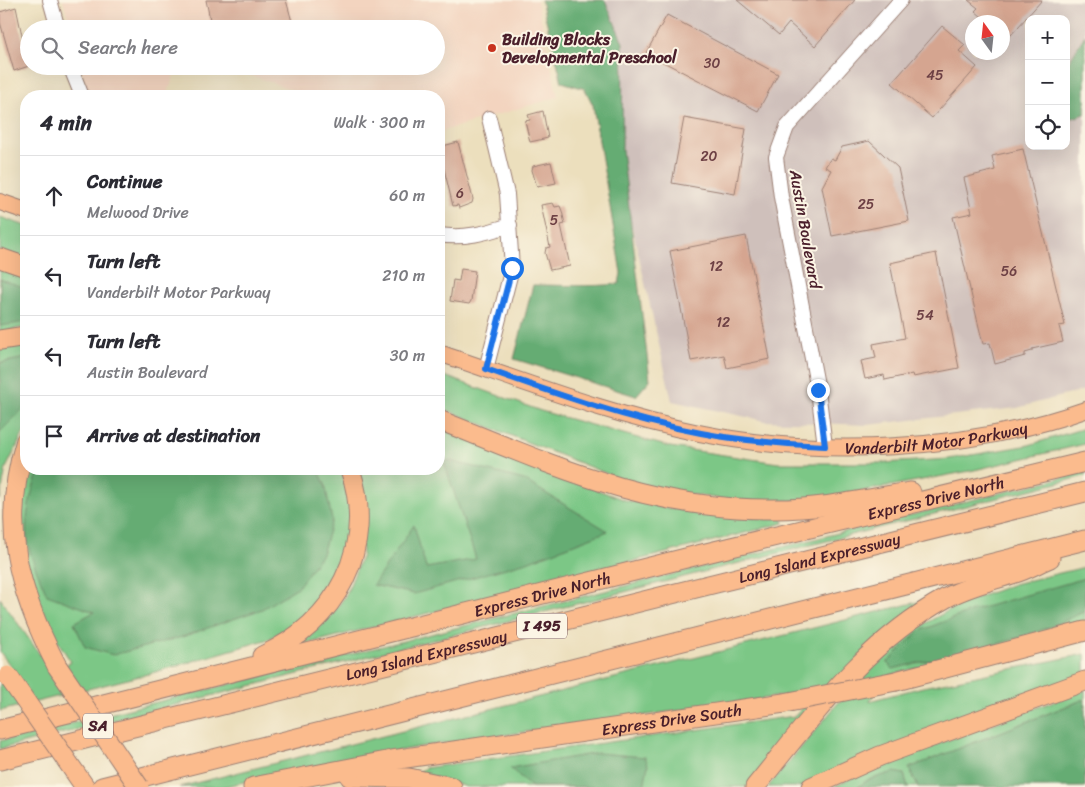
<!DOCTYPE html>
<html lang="en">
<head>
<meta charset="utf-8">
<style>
  body { margin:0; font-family:Sriracha,sans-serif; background:#f7f7f7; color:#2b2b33 }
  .controls { position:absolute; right:15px; top:15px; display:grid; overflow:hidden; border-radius:10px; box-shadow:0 5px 20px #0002 }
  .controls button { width:45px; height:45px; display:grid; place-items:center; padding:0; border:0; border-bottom:1px solid #e1e1e2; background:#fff; color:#2b2b33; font:25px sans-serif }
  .compass { position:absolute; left:965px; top:15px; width:45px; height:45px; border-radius:50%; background:#fff; box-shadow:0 5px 20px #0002; rotate:345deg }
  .stop { position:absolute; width:15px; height:15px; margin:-11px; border:4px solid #1a73e8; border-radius:50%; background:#fff }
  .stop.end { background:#1a73e8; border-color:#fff; box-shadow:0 1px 5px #0008 }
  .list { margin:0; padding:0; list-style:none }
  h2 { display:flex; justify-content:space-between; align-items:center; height:65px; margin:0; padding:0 20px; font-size:21px }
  h2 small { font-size:16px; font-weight:400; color:#7c7c81 }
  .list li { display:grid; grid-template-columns:32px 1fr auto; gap:15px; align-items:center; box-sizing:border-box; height:80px; padding:0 20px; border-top:1px solid #e1e1e2 }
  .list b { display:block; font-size:19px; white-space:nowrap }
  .list p { margin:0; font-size:16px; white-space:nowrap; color:#7c7c81 }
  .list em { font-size:16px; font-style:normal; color:#7c7c81 }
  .icon { flex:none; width:28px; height:28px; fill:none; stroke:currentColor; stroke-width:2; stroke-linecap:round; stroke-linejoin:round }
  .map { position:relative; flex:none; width:1085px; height:787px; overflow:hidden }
  .search { position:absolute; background:#fff; box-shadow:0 5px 20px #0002; left:20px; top:20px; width:425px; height:55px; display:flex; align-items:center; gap:12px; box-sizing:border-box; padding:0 18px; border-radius:28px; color:#7c7c81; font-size:19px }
  .panel { position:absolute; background:#fff; box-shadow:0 5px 20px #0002; left:20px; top:90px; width:425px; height:385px; border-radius:20px }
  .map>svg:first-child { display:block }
  .built { fill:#f3d4bf }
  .industrial { fill:#cfc0bb; fill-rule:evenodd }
  .green { fill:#7cc786; stroke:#637358 }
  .forest { fill:#65ac73; stroke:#58664f }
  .building { fill:#d5a590 }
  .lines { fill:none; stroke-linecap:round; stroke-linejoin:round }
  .minor-casing { stroke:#9b7f74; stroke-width:16 }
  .major-casing { stroke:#9b7f74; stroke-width:18 }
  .highway-casing { stroke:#9b7f74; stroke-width:21 }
  .minor { stroke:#fff; stroke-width:14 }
  .major { stroke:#fbbb8d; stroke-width:16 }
  .highway { stroke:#fbbb8d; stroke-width:19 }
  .highway-bridge-casing { stroke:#9b7f74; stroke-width:21; stroke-linecap:butt }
  .highway-bridge { stroke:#fbbb8d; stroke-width:19 }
  .route { stroke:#1a73e8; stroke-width:6 }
  .poi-dot { fill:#c8321e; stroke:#fcf5e5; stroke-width:2 }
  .labels { text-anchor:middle; stroke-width:4; stroke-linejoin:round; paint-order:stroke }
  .number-label { font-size:14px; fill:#6d4044 }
  .shield { fill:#fcf5e5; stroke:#7f5f63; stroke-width:1 }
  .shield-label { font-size:15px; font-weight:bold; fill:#4a1f2b }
  .poi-label { font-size:16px; font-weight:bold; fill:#4a1f2b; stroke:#fcf5e5; text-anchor:start }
  .street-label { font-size:16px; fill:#4a1f2b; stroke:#fcf5e5 }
</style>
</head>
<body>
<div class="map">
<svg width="1085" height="787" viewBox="0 0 1085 787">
  <rect width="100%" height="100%" fill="#fcf5e5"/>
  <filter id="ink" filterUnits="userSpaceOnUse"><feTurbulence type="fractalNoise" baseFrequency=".02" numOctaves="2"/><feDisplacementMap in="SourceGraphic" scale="10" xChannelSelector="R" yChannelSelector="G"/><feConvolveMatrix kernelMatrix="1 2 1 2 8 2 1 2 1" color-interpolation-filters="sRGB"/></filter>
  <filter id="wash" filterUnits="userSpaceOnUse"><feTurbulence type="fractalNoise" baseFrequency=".0096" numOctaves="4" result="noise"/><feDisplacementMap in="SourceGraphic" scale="20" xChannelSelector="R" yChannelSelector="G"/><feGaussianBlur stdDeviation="1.12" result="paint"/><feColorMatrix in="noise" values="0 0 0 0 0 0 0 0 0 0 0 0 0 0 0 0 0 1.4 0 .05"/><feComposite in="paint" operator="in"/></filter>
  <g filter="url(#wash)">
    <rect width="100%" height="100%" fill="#ecdfbd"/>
    <path class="built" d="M63,0H537L558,97L439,132V96H310L224,66H436V29H71Z
      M81,66H177L167,96H99L86,87Z"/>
    <path class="industrial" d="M580,0H1085V390L1017,408L867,425L765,421L672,401ZM1029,19H1066V146H1029ZM972,22H1002V52H972Z"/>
    <path class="green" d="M0,217L26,226V259L0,250Z
      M0,263L26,272V327L0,332Z
      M26,345V428L6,468L0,500V349Z
      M439,374L541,411L670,447L778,463H883L949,459L1029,445L1085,428V444L970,471L815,500L736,501L667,491L615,477L439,407Z
      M439,427L521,462L625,500L724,518L782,517L784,523L306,644L304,641L330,617L346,595L362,555L358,469H439Z
      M26,469H342L353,525L338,572L305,616L269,639L152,673L0,711V684L16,673L0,652V598L53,673L71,662L23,586L7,538Z
      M1085,472V476L0,749V741Z
      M1085,567V625L889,675L869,701L923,687L1085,654V679L811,787H768L869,666L917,628L960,604L1014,584Z
      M929,599L749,787H466L419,772L425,768L795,716L818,691L425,746L304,768L222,787H180Z
      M1085,690V699L910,768L918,787H908L904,774L868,780L858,787H833L880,765Z"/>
    <path class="forest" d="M541,0H605L623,43L622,150L650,380L636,396L514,359L533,285C562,285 590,287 619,284L621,273L593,105L585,89L562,82Z
      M1085,35V114L1066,120V66Z
      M0,279L26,288V322L0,326Z
      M26,358V406L0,432V363Z
      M443,459L524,480L608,531L527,562L414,594L373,585L414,525L426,568L476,559Z
      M40,469H318L325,484L332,520L322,554L298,587L262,609L182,637L113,655L85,647L74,623L94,612L47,595C41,580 33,564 29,548C22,525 31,490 40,469Z
      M1085,578V611C1025,642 957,653 893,669L887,663L919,631L975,610Z
      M1085,699V787H918L909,768Z
      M598,753L645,757L648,765L644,787H532L510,768Z
      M894,772L904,774L908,787H858L868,780Z"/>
    <g id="blocks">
      <path class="building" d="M206,0H286L294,29H212Z
        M737,0H855L815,46L789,23L779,35Z
        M968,0H1042L1002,45V22H988L975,11L978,8Z
        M16,7L24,45L26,44L29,53V66L14,71L0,22V12Z
        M667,15L778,74L758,111L646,53Z
        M942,26L965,45L959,51L977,67L932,118L892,83Z
        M543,111L548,138L530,142L525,121L530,120L528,115Z
        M684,118L746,129L735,194L672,183Z
        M869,141L898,168L909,221L832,236L822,187L831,170L825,167L831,158L835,160L842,147Z
        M458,142L473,199L472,203L459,208L458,205L453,206L444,169L439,170V147Z
        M1023,149L1065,325L1059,326L1063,342L1032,349V351L1025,353V356L995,364L990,343L983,344L953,217L972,213L964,178L995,170L992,156Z
        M551,162L556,183L537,187L532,170L533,166Z
        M553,203L555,207L560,206L562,211L565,224L561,225L570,266L550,270L545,253L546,248L550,247L541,205Z
        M746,236L770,359L727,368L724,355L691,361L670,251Z
        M936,253L959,368L913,377L912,374L885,380L884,375L865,379L861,361L876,358L873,344L905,338L890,263Z
        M461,269L475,271L471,301L469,304L450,301L453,280L459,281Z"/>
    </g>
  </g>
  <g filter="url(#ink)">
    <use href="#blocks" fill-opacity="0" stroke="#9b7f74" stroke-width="1"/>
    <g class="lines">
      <g class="minor-casing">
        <path id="minor" d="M50,0L58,29
          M70,66L82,96
          M439,235C464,239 486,233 510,225
          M486,369L512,268L507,194L489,118
          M825,446L818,390L781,197L776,157L787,127L901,0"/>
      </g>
      <g class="major-casing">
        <g id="major">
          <path d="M0,202L26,211"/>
          <path id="s1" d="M439,353C525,382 610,415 699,433C821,458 967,451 1085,410"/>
        </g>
      </g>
      <g class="highway-casing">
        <g id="highway">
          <path d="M0,258L26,267"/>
          <path d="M0,340L26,336"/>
          <path d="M439,420C552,465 651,511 776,509C821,509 866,499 911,492"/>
          <path d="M26,440C0,525 17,589 57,666"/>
          <path d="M262,656C336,623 377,548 350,469"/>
          <path d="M896,681L1085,631"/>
          <path id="s2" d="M0,730L702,554L1085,462"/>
          <path id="s3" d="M0,760L1085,492"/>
          <path d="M350,777L409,778L452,787"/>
          <path d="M102,787L1085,540"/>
          <path id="s4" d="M253,787L392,760L784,703"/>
          <path d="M755,787C814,715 863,644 946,598C968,586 991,581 1015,573C1026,570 1038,563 1050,558"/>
          <path d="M811,787L880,756L1085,681"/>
        </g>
      </g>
      <use href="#minor" class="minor"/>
      <use href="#major" class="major"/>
      <use href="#highway" class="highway"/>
      <g class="highway-bridge-casing">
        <path id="highway-bridge" d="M57,666L139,787
          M8,676L85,787
          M784,703L896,681"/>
      </g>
      <use href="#highway-bridge" class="highway-bridge"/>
    </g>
  </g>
  <g class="lines" filter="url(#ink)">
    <path class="route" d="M512,268L486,369C556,394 627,419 701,433C742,441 783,444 825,446L818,390"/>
  </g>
  <circle class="poi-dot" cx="492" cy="48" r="5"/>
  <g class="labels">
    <g class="number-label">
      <text x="712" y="68">30</text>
      <text x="935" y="80">45</text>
      <text x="709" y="161">20</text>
      <text x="460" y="198">6</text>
      <text x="866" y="209">25</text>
      <text x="554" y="225">5</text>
      <text x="716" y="271">12</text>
      <text x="1009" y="276">56</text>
      <text x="925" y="320">54</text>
      <text x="723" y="327">12</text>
    </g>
    <g class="shield">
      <rect x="517" y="613.5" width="50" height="25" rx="4"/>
      <rect x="83" y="713.5" width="30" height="25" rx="4"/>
    </g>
    <g class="shield-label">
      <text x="542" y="631">I 495</text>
      <text x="98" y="731">SA</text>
    </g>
    <g class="poi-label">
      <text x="502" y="45">Building Blocks<tspan x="502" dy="18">Developmental Preschool</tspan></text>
    </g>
    <g class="street-label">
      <text transform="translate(806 229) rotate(80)" y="6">Austin Boulevard</text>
      <text dy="6" stroke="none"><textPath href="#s1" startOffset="511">Vanderbilt Motor Parkway</textPath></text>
      <text dy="6" stroke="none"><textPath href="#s2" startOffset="964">Express Drive North</textPath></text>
      <text dy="6" stroke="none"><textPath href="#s3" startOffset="844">Long Island Expressway</textPath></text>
      <text dy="6" stroke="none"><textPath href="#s2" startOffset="559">Express Drive North</textPath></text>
      <text dy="6" stroke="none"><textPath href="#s3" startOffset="439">Long Island Expressway</textPath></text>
      <text dy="6" stroke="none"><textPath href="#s4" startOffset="424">Express Drive South</textPath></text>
    </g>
  </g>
</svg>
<div class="controls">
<button>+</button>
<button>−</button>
<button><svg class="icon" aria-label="locate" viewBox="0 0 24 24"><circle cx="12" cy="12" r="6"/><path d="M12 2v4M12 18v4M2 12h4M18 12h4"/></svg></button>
</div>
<svg class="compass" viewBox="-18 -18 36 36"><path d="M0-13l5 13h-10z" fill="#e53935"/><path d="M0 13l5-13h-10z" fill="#7c7c81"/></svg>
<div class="stop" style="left:512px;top:268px"></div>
<div class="stop end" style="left:818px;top:390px"></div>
<div class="search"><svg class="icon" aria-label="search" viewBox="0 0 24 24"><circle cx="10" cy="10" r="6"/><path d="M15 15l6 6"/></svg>Search here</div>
<section class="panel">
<h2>4 min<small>Walk · 300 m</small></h2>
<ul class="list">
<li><svg class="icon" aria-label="ahead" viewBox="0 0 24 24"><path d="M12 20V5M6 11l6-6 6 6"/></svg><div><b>Continue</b><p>Melwood Drive</p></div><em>60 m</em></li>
<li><svg class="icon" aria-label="left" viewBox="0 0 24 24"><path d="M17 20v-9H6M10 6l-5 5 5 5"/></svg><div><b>Turn left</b><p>Vanderbilt Motor Parkway</p></div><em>210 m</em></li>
<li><svg class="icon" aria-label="left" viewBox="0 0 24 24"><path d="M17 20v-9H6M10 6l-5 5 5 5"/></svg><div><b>Turn left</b><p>Austin Boulevard</p></div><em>30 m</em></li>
<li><svg class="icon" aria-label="arrive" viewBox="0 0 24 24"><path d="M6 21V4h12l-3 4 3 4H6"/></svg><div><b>Arrive at destination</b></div></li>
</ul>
</section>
</div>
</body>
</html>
